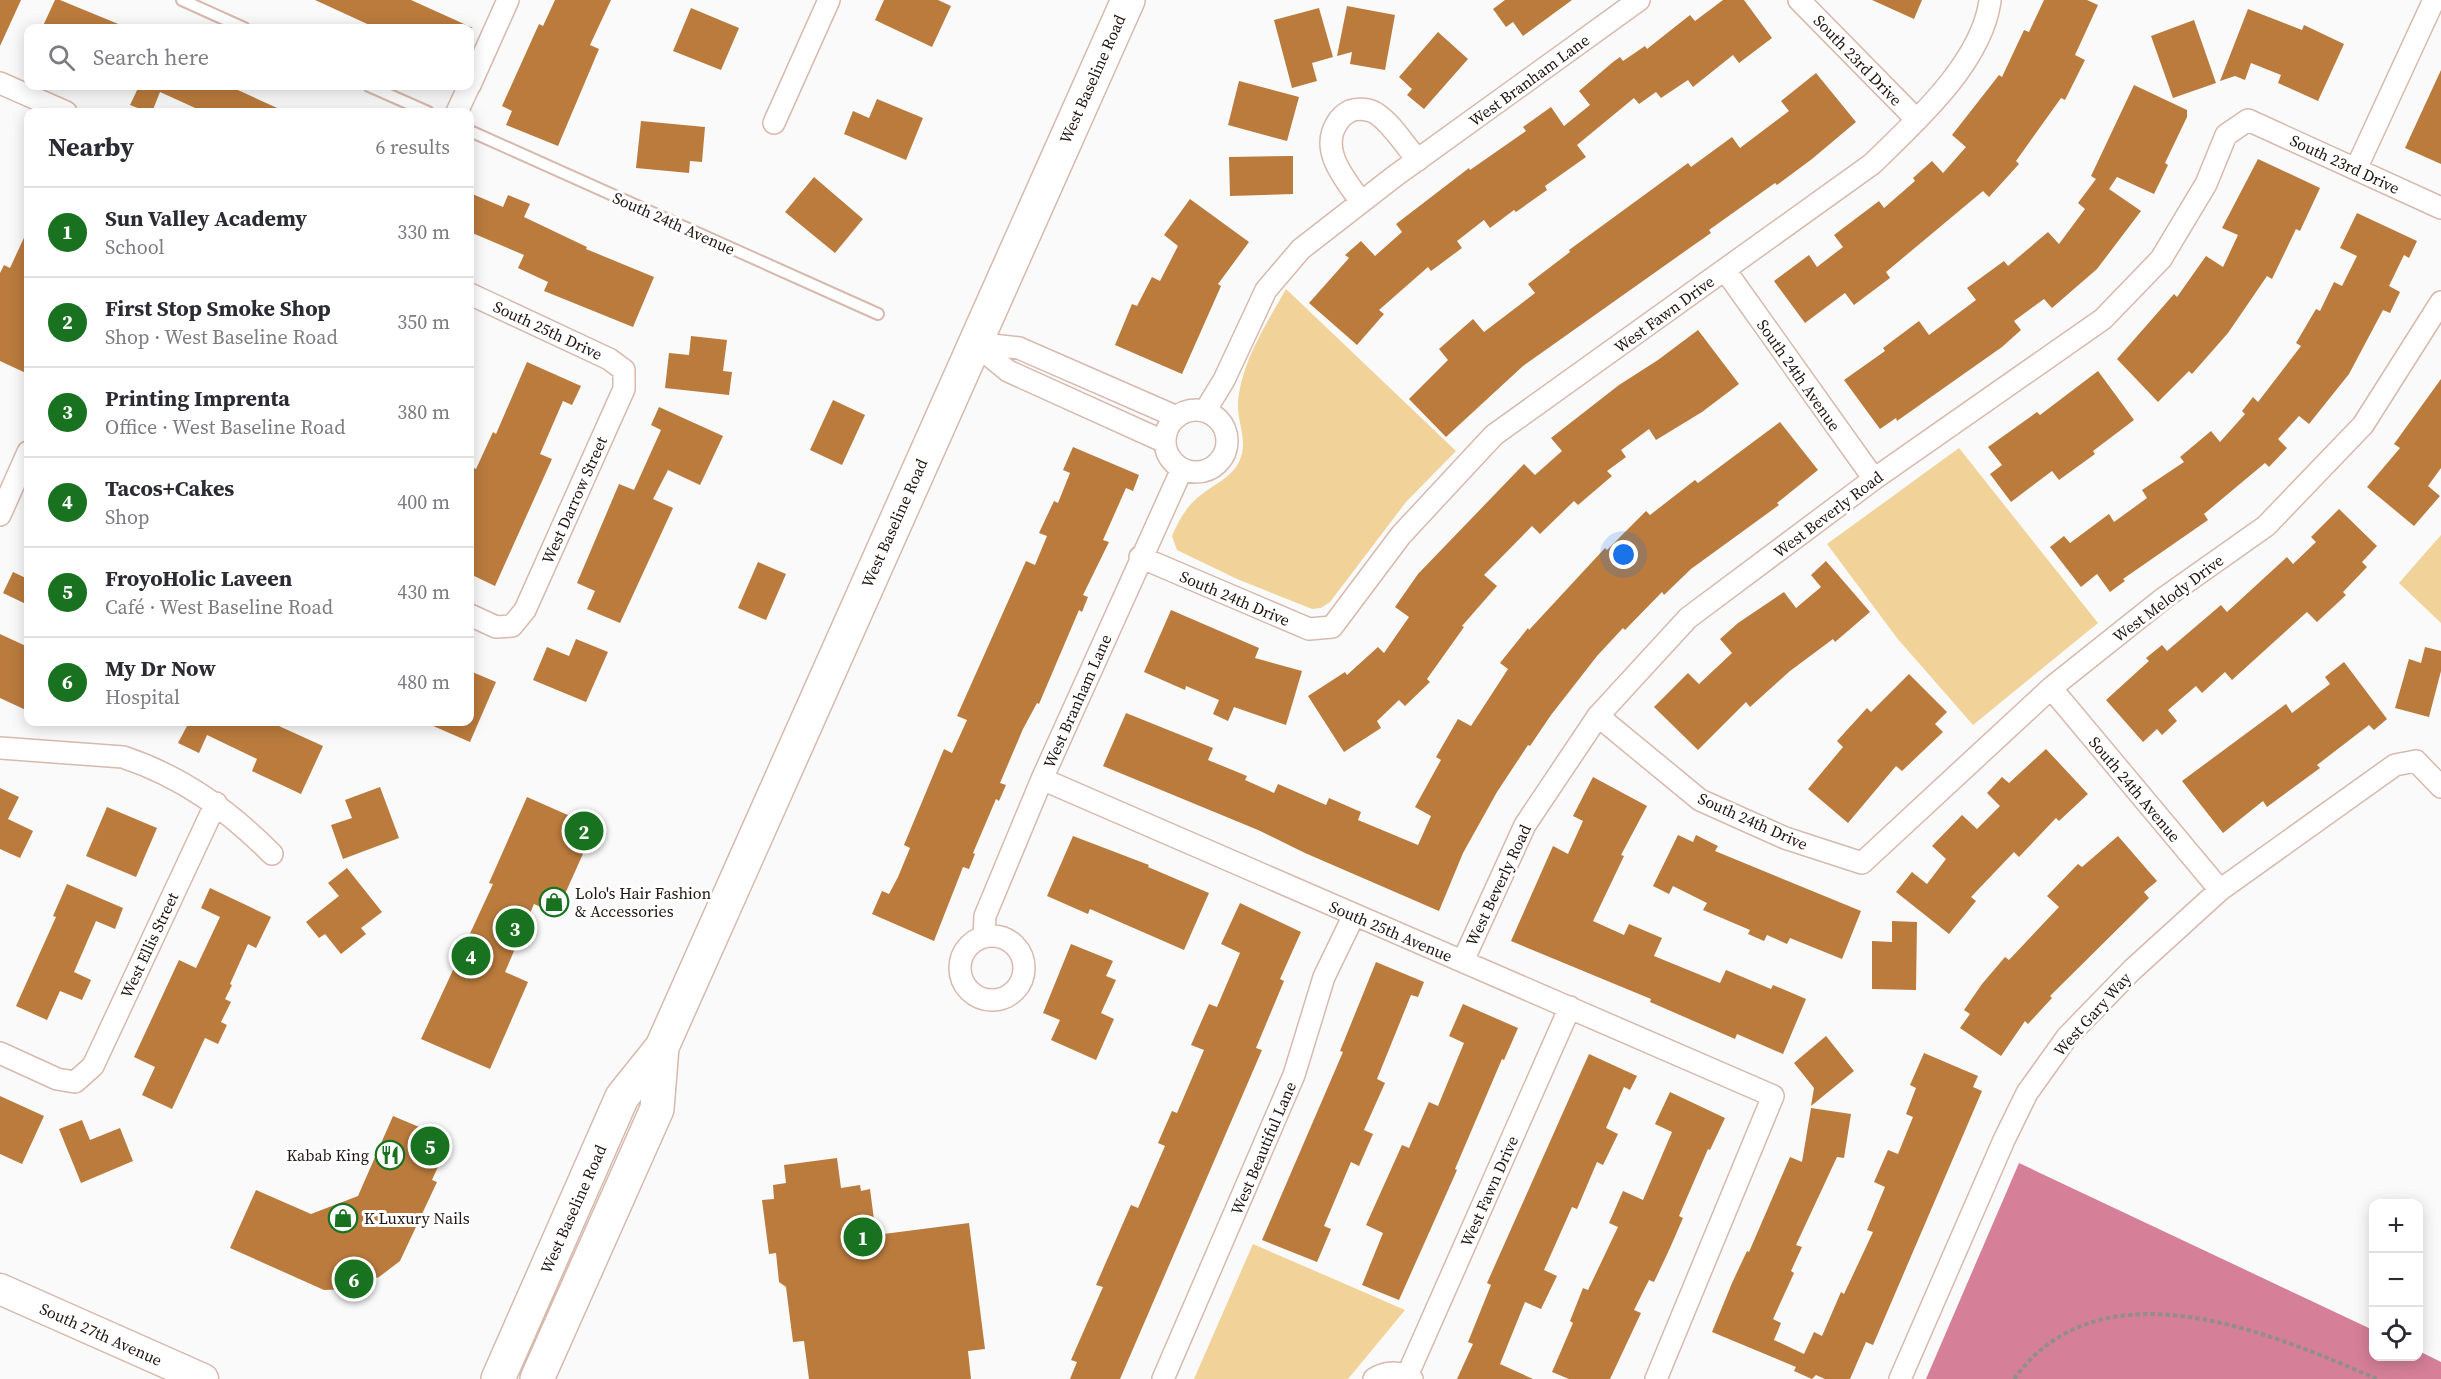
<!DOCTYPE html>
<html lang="en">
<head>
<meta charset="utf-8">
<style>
  body { margin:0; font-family:"Source Serif 4",serif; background:#f7f7f7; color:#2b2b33 }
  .controls { position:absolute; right:18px; bottom:18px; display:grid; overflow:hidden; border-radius:12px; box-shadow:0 3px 15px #0003 }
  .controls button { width:54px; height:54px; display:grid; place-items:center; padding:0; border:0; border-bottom:2px solid #e1e1e2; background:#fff; color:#2b2b33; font:30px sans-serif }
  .you { position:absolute; left:1624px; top:555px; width:21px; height:21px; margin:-15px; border:4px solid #fff; border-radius:50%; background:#1a73e8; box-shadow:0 0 0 9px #1a73e833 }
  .badge { display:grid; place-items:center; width:39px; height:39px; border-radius:50%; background:#18721f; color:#fff; font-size:20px; font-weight:700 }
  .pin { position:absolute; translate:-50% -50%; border:3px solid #fff; box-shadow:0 2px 6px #0006 }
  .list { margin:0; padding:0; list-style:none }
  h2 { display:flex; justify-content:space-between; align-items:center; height:78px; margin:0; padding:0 24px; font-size:26px }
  h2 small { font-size:20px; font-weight:400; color:#7c7c81 }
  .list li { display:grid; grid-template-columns:39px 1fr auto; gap:18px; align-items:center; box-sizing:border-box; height:90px; padding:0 24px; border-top:2px solid #e1e1e2 }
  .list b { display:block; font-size:22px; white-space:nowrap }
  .list p { margin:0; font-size:20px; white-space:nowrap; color:#7c7c81 }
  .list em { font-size:20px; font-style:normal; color:#7c7c81 }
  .icon { flex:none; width:33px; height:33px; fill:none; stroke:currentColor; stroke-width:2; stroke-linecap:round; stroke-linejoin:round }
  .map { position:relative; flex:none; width:2441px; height:1379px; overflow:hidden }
  .search { position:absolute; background:#fff; box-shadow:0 3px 15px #0003; left:24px; top:24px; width:450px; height:66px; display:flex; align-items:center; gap:15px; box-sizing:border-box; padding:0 21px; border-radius:12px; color:#7c7c81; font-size:22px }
  .panel { position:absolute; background:#fff; box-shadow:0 3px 15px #0003; left:24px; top:108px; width:450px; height:618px; border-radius:12px }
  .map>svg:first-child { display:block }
  .green { fill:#f1d299 }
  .water { fill:#d57f98 }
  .building { fill:#ba7b3d }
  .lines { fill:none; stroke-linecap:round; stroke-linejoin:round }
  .lane-casing { stroke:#d7b9ad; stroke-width:14 }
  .street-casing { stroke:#d7b9ad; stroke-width:24 }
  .secondary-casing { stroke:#d7b9ad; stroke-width:33 }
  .primary-casing { stroke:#d7b9ad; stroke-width:36 }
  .path { stroke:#938e8c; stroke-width:4; stroke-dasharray:4.5 3; stroke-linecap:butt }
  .lane { stroke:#fff; stroke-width:10 }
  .street { stroke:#fff; stroke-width:21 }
  .secondary { stroke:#fff; stroke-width:30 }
  .primary { stroke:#fff; stroke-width:33 }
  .labels { text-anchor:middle; stroke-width:6; stroke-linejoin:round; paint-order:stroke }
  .street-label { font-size:16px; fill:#201612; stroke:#fff }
  .poi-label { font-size:16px; fill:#201612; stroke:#fff; text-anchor:start }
</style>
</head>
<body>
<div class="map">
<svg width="2441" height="1379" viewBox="0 0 2441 1379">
  <rect width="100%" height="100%" fill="#fafafa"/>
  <path class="green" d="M1286,289L1456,451L1406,502L1330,602L1321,608L1312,609L1237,579L1177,550L1172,536C1179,520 1187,505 1201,495C1214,484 1231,478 1239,462C1249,441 1237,424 1238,403C1241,362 1267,323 1286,289Z
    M1959,448L2098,623L1973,725L1897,638L1827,544Z
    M2441,535V623L2399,583Z
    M1253,1244L1405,1310L1348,1379H1194Z"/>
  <path class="water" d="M2019,1163L2373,1330L2374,1356H2418L2419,1351L2441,1362V1379H1926Z"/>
  <path class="building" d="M0,0H21L0,46Z
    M55,0H60L128,28H42Z
    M315,0H411L473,28H376Z
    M555,0H611L590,45L599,49L558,146L506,125L512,111L502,106L539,24L543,26Z
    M884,0H938L951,6L932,47L875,20Z
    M1505,0H1572L1523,36L1513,22L1506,27L1493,9Z
    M1723,0H1744L1772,38L1739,63L1733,55L1693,87L1688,80L1661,98L1656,92L1639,104L1634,98L1577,145L1586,157L1545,186L1547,190L1516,212L1514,210L1490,228L1484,220L1457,241L1462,248L1431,271L1428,267L1379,310L1384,314L1357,345L1309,303L1349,258L1345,255L1361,241L1375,256L1402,232L1396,224L1469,168L1470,170L1526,131L1523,127L1551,107L1564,126L1590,105L1579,91L1613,62L1620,57L1623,61L1645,46L1647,49L1690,15L1695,21Z
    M1872,0H1922L1914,19Z
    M2044,0H2087L2098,5L2075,55L2085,60L2065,100L2061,98L2016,161L2019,164L1989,197L1983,191L1886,272L1890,278L1854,305L1845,293L1805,323L1774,281L1809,255L1817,267L1843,247L1834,235L1879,201L1884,208L1915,181L1913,178L1932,161L1943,173L1966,147L1952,135L1999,75L2002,77L2024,30L2029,32Z
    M1347,6L1395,15L1385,70L1350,64L1352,52L1337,56Z
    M691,8L739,28L721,70L673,51Z
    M1319,8L1333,57L1312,63L1317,81L1292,88L1274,20Z
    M2248,9L2302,30L2304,25L2344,44L2318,101L2278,83L2281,75L2251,63L2245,80L2235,76L2220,81Z
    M2194,20L2216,83L2173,98L2151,36Z
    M1438,32L1468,59L1424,109L1407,95L1412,89L1399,77Z
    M2441,70V164L2405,148Z
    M1816,73L1856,122L1812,159L1777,185L1775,183L1709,230L1711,233L1691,247L1523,366L1446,437L1409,399L1448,360L1439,349L1473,319L1484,332L1535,293L1528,284L1570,252L1569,250L1688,163L1691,167L1732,137L1740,148L1789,111L1781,101Z
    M1239,81L1299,97L1287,141L1228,125Z
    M2134,85L2187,110V117L2165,163L2168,165L2154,194L2117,177L2109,189L2141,211L2097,269L2052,308L2044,299L2014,321L2021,330L2002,347L1897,421L1896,418L1880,429L1844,380L1885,351L1883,348L1919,321L1929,335L1976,300L1967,288L2004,261L2008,266L2048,232L2059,244L2085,209L2078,203L2096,179L2091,176Z
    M139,86H229L286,112H204L160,92L152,112H148L130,105Z
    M877,99L923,118L906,160L844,134L853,111L869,118Z
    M641,121L705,127L702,162L690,161L689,173L636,168Z
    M1293,156V194L1230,196L1229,157Z
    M2258,159L2320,188L2300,231L2296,229L2272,279L2267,276L2228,333L2192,374L2189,371L2158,402L2117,359L2174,294L2177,297L2206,256L2223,267L2238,235L2222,228Z
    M814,177L863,219L835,253L785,212Z
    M470,193L503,207L508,195L530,204L524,217L587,247L586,249L654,277L633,327L544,291L548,282L518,268L524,255L470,232Z
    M1190,199L1249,242L1218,284L1221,286L1182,374L1115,345L1132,304L1137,306L1152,277L1160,281L1178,246L1164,235Z
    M2357,213L2417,241L2409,258L2404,255L2389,286L2400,292L2390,313L2383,310L2349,374L2309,424L2299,416L2278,439L2287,448L2269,467L2265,463L2204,514L2208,520L2123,579L2125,581L2110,592L2097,574L2081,587L2050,547L2064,536L2070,543L2109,514L2114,522L2147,498L2142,490L2184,462L2180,457L2211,431L2220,442L2245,414L2242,411L2253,397L2258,402L2301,346L2296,343L2316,309L2320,311L2334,282L2342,286L2357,256L2340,248Z
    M28,229V374L0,361V273L4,265L10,268Z
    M1698,330L1739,384L1702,412L1656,440L1649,429L1621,450L1626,457L1607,471L1612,476L1578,505L1574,501L1540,534L1532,526L1484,575L1497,586L1462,626L1464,627L1427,679L1430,682L1405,706L1399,700L1377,721L1381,728L1344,752L1308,696L1345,672L1347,675L1378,647L1384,653L1409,617L1395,607L1418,574L1524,464L1535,475L1562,451L1551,438L1619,385L1658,360Z
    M691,336L727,340L723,371L732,372L729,395L665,388L669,353L689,355Z
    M527,362L581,386L572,405L563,401L540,454L552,459L495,586L470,574V466L476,469L493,432L496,434Z
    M2098,371L2134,420L2093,451L2095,454L2059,480L2052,471L2011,502L1990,474L2002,465L1988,447L2037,412L2040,415Z
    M2441,379V468L2428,486L2440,496L2414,526L2367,487L2400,448L2394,444Z
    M833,400L865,415L842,465L810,450Z
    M659,407L723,436L700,485L668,470L653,499L673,508L620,623L587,609L595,591L577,583L619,484L634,490L661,430L651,425Z
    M1780,422L1818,470L1777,503L1779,505L1691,569L1664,595L1662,592L1625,630L1623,628L1597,656L1551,715L1530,746L1528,745L1497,792L1463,853L1439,911L1305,853L1258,830L1103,766L1126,713L1213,748L1208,760L1247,776L1245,780L1274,793L1278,784L1326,805L1329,798L1361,812L1358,820L1418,845L1431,816L1415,807L1441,760L1436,757L1458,719L1471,726L1508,669L1500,663L1528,628L1529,630L1605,548L1607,550L1646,511L1650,515L1695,480L1698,483Z
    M1073,447L1139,475L1133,491L1126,488L1103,540L1109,542L1083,595L1088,597L1082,612L1079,610L1039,704L1037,703L1023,729L1000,783L1006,785L999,801L996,799L973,853L975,854L969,869L963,867L934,941L872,914L882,891L889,894L898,877L910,848L904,845L944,749L952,753L967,720L957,716L1026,561L1035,565L1047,536L1039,533L1054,501L1058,503L1070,473L1063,470Z
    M2339,509L2377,546L2362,562L2367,567L2343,592L2346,595L2317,622L2307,612L2232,680L2225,672L2202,693L2196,686L2168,710L2177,721L2162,735L2157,729L2143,742L2106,700L2149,661L2146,658L2162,645L2167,651L2221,605L2227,612L2287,557L2293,564L2316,542L2311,537Z
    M1826,561L1870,612L1835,642L1833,639L1790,671L1750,707L1746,702L1698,750L1654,707L1688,673L1699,684L1732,653L1720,639L1738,623L1784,592L1796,608L1821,587L1811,575Z
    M758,562L786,574L766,620L738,608Z
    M13,572L28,579V605L3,593Z
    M1171,610L1259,648L1255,658L1302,671L1286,725L1234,707L1228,721L1213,714L1219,700L1186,686L1185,690L1144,672Z
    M0,634L28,647V711L0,698Z
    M576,639L608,652L586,702L533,680L547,647L569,656Z
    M2425,647L2441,651V671L2429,717L2395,708L2409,659L2421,663Z
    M2344,662L2387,719L2374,730L2369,725L2317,765L2320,768L2267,807L2263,801L2223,833L2182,781L2286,704L2292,713L2330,684L2325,677Z
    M470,671L496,682L470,742L424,722H470Z
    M1909,674L1947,712L1935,724L1943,732L1902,771L1896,766L1848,823L1808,789L1843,747L1837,741L1867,708L1871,712Z
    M177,722H270L323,746L301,794L252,771L257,759L207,735L199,753L178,743L187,726Z
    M2046,749L2088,794L2059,821L2056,818L2019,857L2014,852L1971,897L1976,901L1949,934L1896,892L1912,872L1927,884L1946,859L1932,846L1962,815L1977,829L2000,806L1987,793L2002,777L2009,783Z
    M1593,777L1647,806L1621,855L1624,856L1593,921L1624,935L1629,924L1662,938L1654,956L1720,983L1726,970L1771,989L1773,985L1806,999L1783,1054L1737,1034L1735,1039L1650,1002L1651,999L1511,941L1553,846L1568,854L1583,821L1573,816Z
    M380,787L399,838L343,859L331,825L352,818L345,800Z
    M0,788L19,797L8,819L33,831L20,858L0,849Z
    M527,797L595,827L556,914L534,904L505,972L528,982L490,1069L421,1039L493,884L489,883Z
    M107,807L157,828L136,877L86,856Z
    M1678,835L1693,842L1696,835L1718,846L1715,851L1861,911L1842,959L1790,938L1787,944L1767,935L1764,941L1748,934L1750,930L1703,910L1707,903L1673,886L1669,894L1653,886Z
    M1073,836L1149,865L1148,867L1209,893L1184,950L1090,909L1088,914L1047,896Z
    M2118,836L2157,881L2144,892L2149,898L2050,996L2052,998L2028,1024L2025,1021L2001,1056L1960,1028L1970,1014L1964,1010L1982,984L2005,957L2009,960L2059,907L2047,896L2078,864L2082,867Z
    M347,868L382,912L361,928L366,934L341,954L325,934L319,938L306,922L339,896L328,883Z
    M67,884L123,908L115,929L96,921L74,972L91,980L82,1000L60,991L47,1020L16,1006L56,917L53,916Z
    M210,888L271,917L256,948L248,944L230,984L232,985L225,999L231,1002L221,1022L227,1025L218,1044L205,1038L172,1109L142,1095L155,1067L134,1057L179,960L196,968L220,917L201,908Z
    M1240,903L1301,932L1280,979L1284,981L1256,1048L1262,1050L1120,1379H1070L1077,1362L1071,1360L1103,1287L1096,1285L1131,1205L1138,1208L1165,1146L1158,1143L1172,1111L1177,1113L1204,1050L1191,1045L1209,1004L1217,1007L1240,953L1221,944Z
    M1892,921L1917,922L1916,990L1872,989V941L1892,942Z
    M1071,944L1113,961L1106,976L1116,980L1101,1013L1114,1019L1096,1060L1051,1040L1060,1020L1043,1013Z
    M1376,962L1424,982L1418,997L1411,995L1377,1079L1385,1083L1364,1130L1373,1134L1359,1166L1351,1162L1324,1226L1331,1229L1317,1262L1262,1240L1343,1052L1340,1051Z
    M1463,1004L1518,1028L1504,1060L1502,1059L1455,1169L1457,1170L1399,1300L1362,1285L1383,1233L1366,1225L1402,1145L1409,1148L1429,1102L1438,1106L1464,1043L1449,1036Z
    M1826,1036L1854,1071L1811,1106L1814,1088L1794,1063Z
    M1924,1053L1978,1076L1973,1087L1982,1091L1873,1345L1866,1342L1850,1379H1825L1816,1375L1812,1379L1794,1371L1796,1367L1712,1332L1732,1283L1747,1251L1749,1252L1790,1157L1802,1162L1811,1108L1851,1114L1844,1158L1837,1157L1796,1245L1802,1247L1791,1271L1794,1273L1773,1319L1781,1323L1774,1340L1804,1354L1814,1332L1822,1336L1841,1292L1844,1294L1873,1232L1867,1230L1885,1187L1874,1182L1888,1150L1898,1154L1913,1117L1906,1114L1916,1088L1910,1085Z
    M1589,1054L1637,1076L1630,1090L1624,1087L1606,1128L1618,1134L1603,1165L1597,1162L1577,1209L1572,1207L1544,1270L1557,1276L1541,1309L1525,1302L1500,1364L1533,1379H1457L1473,1344L1468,1342L1491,1285L1487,1283Z
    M1670,1092L1725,1118L1710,1150L1708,1149L1679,1216L1683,1218L1670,1248L1654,1282L1649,1280L1634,1310L1641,1313L1610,1379H1569L1552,1372L1573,1323L1570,1321L1583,1288L1588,1290L1618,1227L1609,1223L1623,1191L1643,1200L1672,1132L1655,1124Z
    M0,1096L44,1116L22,1164L0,1154Z
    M393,1116L450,1140L432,1180L437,1182L400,1261L379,1277L351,1289L324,1290L230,1248L256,1190L311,1214L358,1196Z
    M82,1120L90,1140L120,1128L133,1161L81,1183L59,1129Z
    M837,1158L841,1188L860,1185L861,1191L870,1189L876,1235L969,1223L985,1349L968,1351L971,1379H809L804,1341L793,1342L786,1287L779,1282L776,1253L769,1254L762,1200L774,1199L773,1185L786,1183L784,1165Z"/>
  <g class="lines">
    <g class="lane-casing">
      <path id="lane" d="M182,0L244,28
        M369,86L428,112
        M470,131L878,314"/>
    </g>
    <g class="street-casing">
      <path id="street" d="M1799,0L1917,120
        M0,83L66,112
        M470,85L508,0
        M457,112L469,86
        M774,123L829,0
        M2356,169L2433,2
        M1361,202C1346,180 1319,151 1337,123C1340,118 1344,114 1350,111C1359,108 1370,109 1377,114C1393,125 1405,146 1418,160
        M1725,270L1874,479
        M470,294L609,359L624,370V389L525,610L512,626L496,627L470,615
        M974,343L1019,348L1177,417
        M974,343L1008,371L1165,442
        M1165 441a31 31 0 1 1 62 0a31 31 0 1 1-62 0Z
        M1205,411L1224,380L1266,290L1301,249L1395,176L1639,0
        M0,515L28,452
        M1140,557L1309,629L1332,627L1401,535L1494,435L1872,164C1915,122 1981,64 1990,1
        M2051,688L2220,890
        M1598,716L1700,800L1785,838L1862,863L2051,688L2164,598L2266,526L2363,425L2441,302
        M0,748L123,757C183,777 228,810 272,854
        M1042,779L1773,1096L1656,1379
        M960 968a32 32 0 1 1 64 0a32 32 0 1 1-64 0Z
        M984,937L985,916L1042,779L1182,469
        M1463,961L1525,825L1598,716L1688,618L1874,479L2103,319L2161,259L2206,184L2226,135L2248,120L2441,208
        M0,1053L57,1079L75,1082L93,1066L216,803
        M1407,1376L1570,1007
        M1163,1379L1294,1075L1324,977L1354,915
        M1374,1379C1386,1371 1400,1371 1412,1379
        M1900,1379L2004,1140L2027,1093L2067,1037L2132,970L2220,890L2395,765L2416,761L2441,787"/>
    </g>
    <g class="secondary-casing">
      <path id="secondary" d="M0,1289L203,1379"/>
    </g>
    <g class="primary-casing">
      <path id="primary" d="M498,1379L622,1097L662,1047L1128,0
        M537,1379L657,1109L662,1047"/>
    </g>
    <path class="path" d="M2014,1379C2100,1260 2269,1332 2377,1379"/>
    <use href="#lane" class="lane"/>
    <use href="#street" class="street"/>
    <use href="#secondary" class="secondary"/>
    <use href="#primary" class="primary"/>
  </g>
  <defs>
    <g id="shop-ring" transform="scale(1.5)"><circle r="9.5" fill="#fff" stroke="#18721f" stroke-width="1.5"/><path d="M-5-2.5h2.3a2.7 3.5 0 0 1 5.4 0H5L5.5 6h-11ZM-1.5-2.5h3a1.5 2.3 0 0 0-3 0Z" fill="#18721f"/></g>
    <g id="restaurant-ring" transform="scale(1.5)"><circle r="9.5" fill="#fff" stroke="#18721f" stroke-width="1.5"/><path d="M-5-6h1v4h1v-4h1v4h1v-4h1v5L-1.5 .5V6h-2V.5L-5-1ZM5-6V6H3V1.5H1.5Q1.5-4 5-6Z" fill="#18721f"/></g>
  </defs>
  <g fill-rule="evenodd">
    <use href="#shop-ring" x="554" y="902"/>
    <use href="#restaurant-ring" x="390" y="1155"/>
    <use href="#shop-ring" x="343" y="1218"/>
  </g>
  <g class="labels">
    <g class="street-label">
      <text transform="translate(1858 60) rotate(46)" y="6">South 23rd Drive</text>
      <text transform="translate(1092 79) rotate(-66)" y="6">West Baseline Road</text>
      <text transform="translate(1529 80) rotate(-36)" y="6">West Branham Lane</text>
      <text transform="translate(2345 164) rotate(25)" y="6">South 23rd Drive</text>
      <text transform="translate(674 223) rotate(24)" y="6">South 24th Avenue</text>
      <text transform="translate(1664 314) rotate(-36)" y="6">West Fawn Drive</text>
      <text transform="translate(548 330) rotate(25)" y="6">South 25th Drive</text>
      <text transform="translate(1799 375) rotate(55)" y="6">South 24th Avenue</text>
      <text transform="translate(574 500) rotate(-66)" y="6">West Darrow Street</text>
      <text transform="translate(1828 514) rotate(-37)" y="6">West Beverly Road</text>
      <text transform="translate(894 523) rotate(-66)" y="6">West Baseline Road</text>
      <text transform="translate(1235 598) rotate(23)" y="6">South 24th Drive</text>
      <text transform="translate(2168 598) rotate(-37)" y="6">West Melody Drive</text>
      <text transform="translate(1077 701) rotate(-66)" y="6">West Branham Lane</text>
      <text transform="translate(2135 789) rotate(50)" y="6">South 24th Avenue</text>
      <text transform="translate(1753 821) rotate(24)" y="6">South 24th Drive</text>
      <text transform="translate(1498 885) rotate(-65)" y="6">West Beverly Road</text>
      <text transform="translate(1391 931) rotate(23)" y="6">South 25th Avenue</text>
      <text transform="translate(149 945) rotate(-65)" y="6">West Ellis Street</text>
      <text transform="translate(2092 1014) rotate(-48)" y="6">West Gary Way</text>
      <text transform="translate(1263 1148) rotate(-67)" y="6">West Beautiful Lane</text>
      <text transform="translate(1489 1191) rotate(-66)" y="6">West Fawn Drive</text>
      <text transform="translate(573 1209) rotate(-66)" y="6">West Baseline Road</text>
      <text transform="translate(101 1334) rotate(24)" y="6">South 27th Avenue</text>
    </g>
    <g class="poi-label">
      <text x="575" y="899">Lolo's Hair Fashion<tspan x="575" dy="18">&amp; Accessories</tspan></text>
      <text x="369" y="1161" text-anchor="end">Kabab King</text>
      <text x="364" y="1224">K Luxury Nails</text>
    </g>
  </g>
</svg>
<div class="controls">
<button>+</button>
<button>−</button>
<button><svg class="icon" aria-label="locate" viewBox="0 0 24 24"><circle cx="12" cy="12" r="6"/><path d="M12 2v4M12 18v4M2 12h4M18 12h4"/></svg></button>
</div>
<div class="you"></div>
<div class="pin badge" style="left:863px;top:1237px">1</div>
<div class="pin badge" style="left:584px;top:831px">2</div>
<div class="pin badge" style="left:515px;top:928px">3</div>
<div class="pin badge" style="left:471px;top:956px">4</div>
<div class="pin badge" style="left:430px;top:1146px">5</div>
<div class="pin badge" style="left:354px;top:1279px">6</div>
<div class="search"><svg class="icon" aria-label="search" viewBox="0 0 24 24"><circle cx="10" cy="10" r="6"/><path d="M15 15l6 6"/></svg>Search here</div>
<section class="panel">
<h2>Nearby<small>6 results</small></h2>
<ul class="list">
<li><span class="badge">1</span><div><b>Sun Valley Academy</b><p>School</p></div><em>330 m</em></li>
<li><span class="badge">2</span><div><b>First Stop Smoke Shop</b><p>Shop · West Baseline Road</p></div><em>350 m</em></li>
<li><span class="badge">3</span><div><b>Printing Imprenta</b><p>Office · West Baseline Road</p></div><em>380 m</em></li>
<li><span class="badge">4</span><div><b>Tacos+Cakes</b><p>Shop</p></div><em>400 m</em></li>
<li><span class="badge">5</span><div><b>FroyoHolic Laveen</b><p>Café · West Baseline Road</p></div><em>430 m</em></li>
<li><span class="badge">6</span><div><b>My Dr Now</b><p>Hospital</p></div><em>480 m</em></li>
</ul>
</section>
</div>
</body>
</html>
